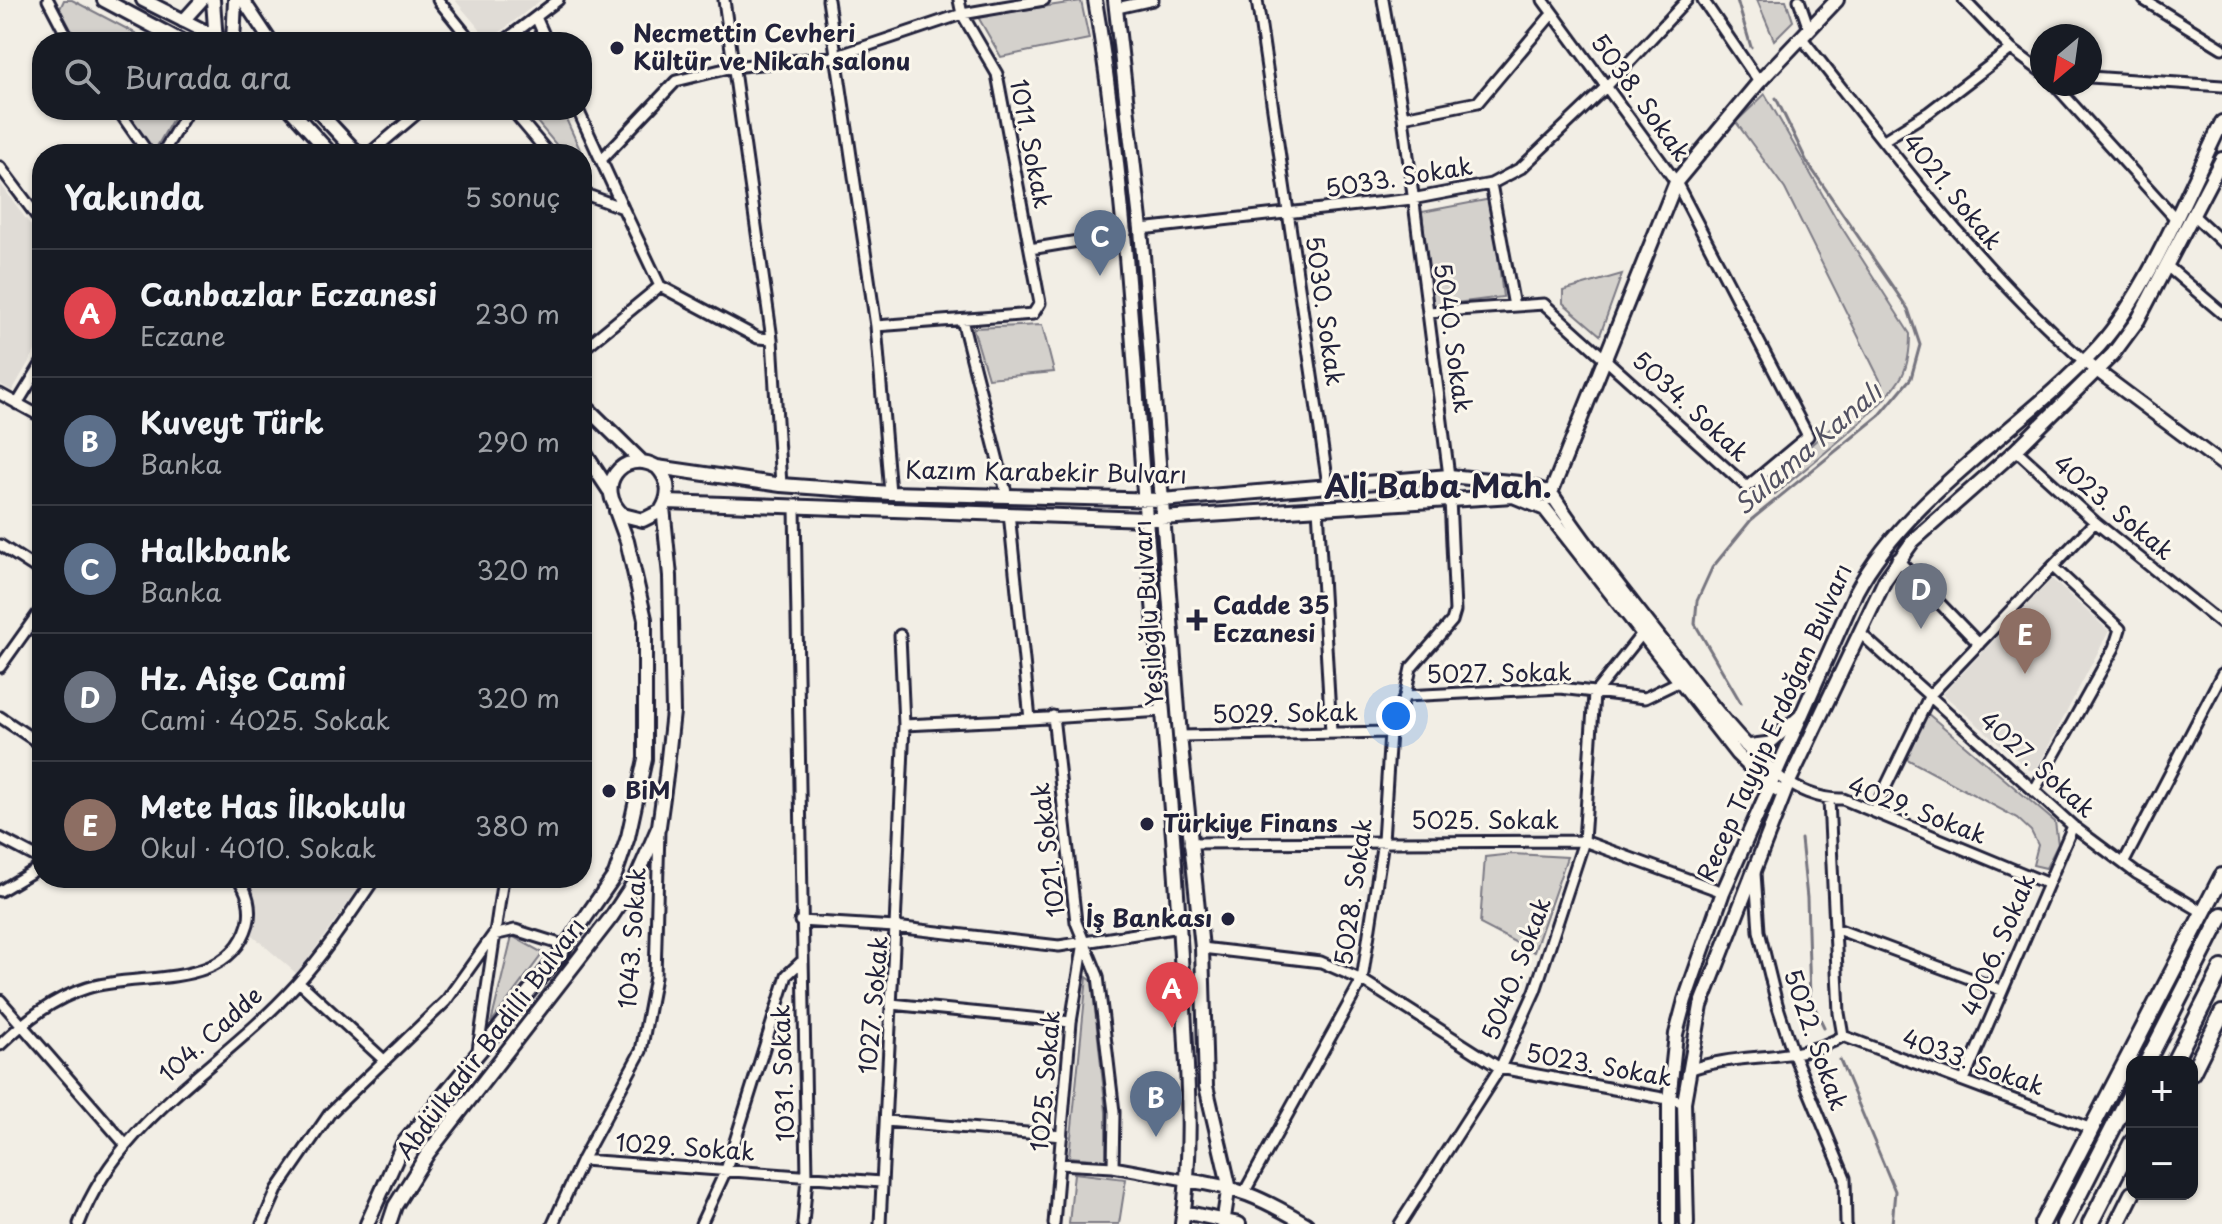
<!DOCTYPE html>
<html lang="tr">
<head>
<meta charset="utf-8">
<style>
  body { margin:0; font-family:"Playpen Sans",sans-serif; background:#242831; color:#f1f3f6 }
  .controls { position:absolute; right:24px; bottom:24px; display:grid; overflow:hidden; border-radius:16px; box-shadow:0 2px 6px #0004 }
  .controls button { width:72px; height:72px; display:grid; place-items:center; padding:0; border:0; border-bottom:2px solid #363941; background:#171b24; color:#f1f3f6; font:40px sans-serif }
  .compass { position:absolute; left:2030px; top:24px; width:72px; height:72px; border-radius:50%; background:#171b24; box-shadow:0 2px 6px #0004; rotate:209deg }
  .you { position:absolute; left:1396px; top:716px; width:28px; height:28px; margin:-20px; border:6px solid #fff; border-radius:50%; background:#1a73e8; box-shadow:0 0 0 12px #1a73e833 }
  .badge { display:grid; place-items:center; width:52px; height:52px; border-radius:50%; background:#9495a2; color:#fff; font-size:26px; font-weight:700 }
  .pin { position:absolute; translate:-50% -66px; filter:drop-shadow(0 2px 4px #0008) }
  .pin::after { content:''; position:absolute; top:42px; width:28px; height:24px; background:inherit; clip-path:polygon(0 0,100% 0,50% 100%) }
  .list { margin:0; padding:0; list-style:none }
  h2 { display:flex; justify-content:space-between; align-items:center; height:104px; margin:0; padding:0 32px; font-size:34px }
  h2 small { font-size:26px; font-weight:400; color:#9ea1a6 }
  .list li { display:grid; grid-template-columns:52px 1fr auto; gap:24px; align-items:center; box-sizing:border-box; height:128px; padding:0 32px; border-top:2px solid #363941 }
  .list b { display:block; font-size:30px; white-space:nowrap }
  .list p { margin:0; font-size:26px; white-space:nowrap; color:#9ea1a6 }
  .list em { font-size:26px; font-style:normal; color:#9ea1a6 }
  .icon { flex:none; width:44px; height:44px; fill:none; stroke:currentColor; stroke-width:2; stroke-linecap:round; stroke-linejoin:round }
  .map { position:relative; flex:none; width:2222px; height:1224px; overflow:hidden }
  .search { position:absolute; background:#171b24; box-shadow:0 2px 6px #0004; left:32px; top:32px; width:560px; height:88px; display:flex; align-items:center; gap:20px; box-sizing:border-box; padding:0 28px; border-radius:32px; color:#9ea1a6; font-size:30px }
  .panel { position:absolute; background:#171b24; box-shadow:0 2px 6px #0004; left:32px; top:144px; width:560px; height:744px; border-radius:32px }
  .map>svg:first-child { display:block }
  .built { fill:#e0dcd6 }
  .green { fill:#d4d1cc; stroke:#7b7a84; stroke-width:2 }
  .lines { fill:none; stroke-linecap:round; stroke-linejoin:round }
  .stream { stroke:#76747f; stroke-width:3 }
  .minor-casing { stroke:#22223b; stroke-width:15 }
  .tertiary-casing { stroke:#22223b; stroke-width:17 }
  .secondary-casing { stroke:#22223b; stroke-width:18 }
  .trunk-casing { stroke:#22223b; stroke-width:20 }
  .minor { stroke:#fbf7ec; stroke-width:9 }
  .tertiary { stroke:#fbf7ec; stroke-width:11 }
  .secondary { stroke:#fbf7ec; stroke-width:12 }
  .trunk { stroke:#fbf7ec; stroke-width:14 }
  .poi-dot { fill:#22223b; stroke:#fbf7ec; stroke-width:3 }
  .labels { text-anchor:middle; stroke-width:6; stroke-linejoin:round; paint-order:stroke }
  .poi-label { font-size:24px; font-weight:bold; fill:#22223b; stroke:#fbf7ec; text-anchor:start }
  .street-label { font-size:24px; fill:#22223b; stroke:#fbf7ec }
  .water-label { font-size:26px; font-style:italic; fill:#535263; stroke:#fbf7ec }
  .district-label { font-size:32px; font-weight:bold; fill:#22223b; stroke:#fbf7ec }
</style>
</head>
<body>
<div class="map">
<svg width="2222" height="1224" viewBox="0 0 2222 1224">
  <rect width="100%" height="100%" fill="#f2eee5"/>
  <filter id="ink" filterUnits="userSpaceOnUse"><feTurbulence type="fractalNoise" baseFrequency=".0125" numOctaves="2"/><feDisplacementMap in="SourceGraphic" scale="16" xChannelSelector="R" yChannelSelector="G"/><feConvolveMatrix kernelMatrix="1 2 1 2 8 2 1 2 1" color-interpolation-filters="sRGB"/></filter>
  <g filter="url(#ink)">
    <path class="built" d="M455,0H541L495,36L482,32Z
      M0,183L42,241V339L12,391L0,384Z
      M2052,579L2109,631L2036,770H2029L1943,694Z
      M246,878H366L297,974L252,935L257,907Z"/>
    <path class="green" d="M64,0H72L152,42H74L57,15Z
      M1757,0H1786L1793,21L1774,40Z
      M1081,1L1089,39L1001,57L978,17Z
      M1765,94L1837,220L1910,334C1910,348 1909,363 1902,376C1882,411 1808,465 1774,495L1763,486L1882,384L1785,189L1736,122Z
      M117,110H178L156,148L140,146Z
      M527,110H562L582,154H564Z
      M1491,199L1503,297L1432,306L1422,212Z
      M1622,274L1600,335L1563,303V291Z
      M1042,325L1054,372L988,378L973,328Z
      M1927,713L2055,822L2058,844L2046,868L2033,865L2038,845L2031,831L2017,818L1907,759Z
      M1513,854L1567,857L1534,952L1480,924L1485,857Z
      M512,936L543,953L491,1023Z
      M1087,977L1092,981L1106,1112V1160L1069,1157Z
      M1074,1173L1126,1179L1119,1224H1069Z"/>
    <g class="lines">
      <path class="stream" d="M1737,0L1751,47
        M1741,703L1695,624L1697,601L1712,568L1751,520L1880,415L1911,378L1920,345L1908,309L1807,162L1776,98
        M1801,839L1807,898L1810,998L1824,1027
        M1840,1060L1895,1191L1892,1224"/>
      <g class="minor-casing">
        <path id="minor" d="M48,0L70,42
          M438,0L472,42
          M724,0L772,339L781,485
          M828,0L876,326L890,493
          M1257,0L1328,485
          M1703,0L1759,82
          M1799,0L1809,29
          M1964,0L2011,49L2042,72
          M2144,0L2222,48
          M1117,8L1153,0
          M536,17L547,42
          M1801,37C1891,150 1975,265 2084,361
          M503,42L558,0
          M2090,77L2222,86
          M2054,84L2175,218
          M118,110L149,154
          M512,110L549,154
          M578,110L623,208
          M1403,117L1478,102L1552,14
          M1884,140L1929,112L2011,49
          M162,154L188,110
          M369,154L421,110
          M601,160L676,81L733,67L837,56L962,14L1044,0
          M0,167L42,223
          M1491,184L1514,306
          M582,193L623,208L660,286L758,338L772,339
          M2194,216L2222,242
          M1141,229L1412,199L1491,184L1521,168L1607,86L1687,0
          M1030,249L1126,233
          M2167,266L2222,313
          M1429,312L1544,304L1747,487L1808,436L1676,182L1543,0
          M962,320L1007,496
          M876,326L1033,314L1040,303L997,74L962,14L959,0
          M582,350L660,286
          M0,394L42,417
          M17,404L42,363
          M2016,450L2095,522L2222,624
          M1318,507L1331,732
          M795,508L807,1177L803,1224
          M1009,513L1030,719L1163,711
          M0,545L42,572
          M1897,559L1979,644
          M1860,633L2073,826L2136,873L2201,911
          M0,667L42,608
          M1405,696L1560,688L1645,698L1678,682
          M1053,716L1076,922L1098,976L1114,1112L1113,1167
          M0,717L42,745
          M904,725L1030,719
          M1180,736L1390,732
          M1776,774C1794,789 1820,800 1843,799L2046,883
          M2034,791L2114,648L2120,629L2054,568
          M1829,800L1839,1013L1843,1036
          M1874,811L1930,695L2095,522
          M0,838L42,860
          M1189,843L1584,841L1723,892
          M2124,862L2222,674
          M1755,873L1759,931L1777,1004L1793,1053L1845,1178L1846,1224
          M0,891L42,866
          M800,921L895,927L904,725L900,635
          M1837,929L2001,990
          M1202,948L1321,962L1362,980L1500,1068L1684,1102
          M299,982L385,1061
          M0,1000L126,1145
          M891,1004L1071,1022
          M1843,1036L2089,1128
          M0,1045C26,1020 52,999 87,988C140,971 228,992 248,924C252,909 248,890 237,878
          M478,1050L503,878
          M1689,1070C1739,1051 1797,1064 1843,1036
          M1964,1080L2073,826
          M886,1121L1062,1136
          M582,1160L881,1182
          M1059,1164L1113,1167L1185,1180
          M1245,1191L1362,980L1383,841L1390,732L1405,696L1411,668L1452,621L1455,611L1449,476L1403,117L1383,0
          M79,1224C119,1118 222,1067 295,986C325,953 350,915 375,878
          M262,1224L277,1190L330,1113L446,1001L493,935L515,930L566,946
          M553,1224L582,1160L641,1051L655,977L659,830
          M701,1224L726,1170L787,975L801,962
          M880,1224L895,927L1059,946L1180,927
          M1054,1224L1071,1022L1084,942
          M1400,1224L1500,1068L1535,991L1584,841L1594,694L1645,630"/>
      </g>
      <g class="tertiary-casing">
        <path id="tertiary" d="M243,0L271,42
          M183,21L202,0
          M2084,361L2222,464
          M1746,746L1770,743L1799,717"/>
      </g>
      <g class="secondary-casing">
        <path id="secondary" d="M104,0L183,42
          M143,0L226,42
          M213,0L216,42
          M1095,0C1129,203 1135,409 1154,614C1166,739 1176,865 1183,990C1187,1068 1194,1146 1182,1224
          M1115,0L1141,229L1180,736L1202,948L1206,1086L1229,1185L1223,1224
          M233,42L235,0
          M291,110L331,154
          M317,110L358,154
          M582,403L640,460
          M582,449L609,490
          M657,467C670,481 671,495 661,511L643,520L623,515C593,488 622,447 657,467L781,485L890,493L1162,500L1449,476L1520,483L1551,493C1584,544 1623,591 1661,640C1697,686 1732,736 1776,774
          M1549,498L1676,182L1759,82L1837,0
          M667,502L1145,519L1513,496L1545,509L1737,754L1769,785L1784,793
          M1185,1180C1238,1187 1260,1197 1306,1224
          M1184,1212L1239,1224
          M367,1224L403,1144L560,954L615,875L628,837L645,759V619L627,541L616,511
          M389,1224L395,1206L428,1153L612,916L635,881L659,826L666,776L673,712L670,576L663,507
          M1669,1224V1101L1676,1034L1685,1000L1723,892L1856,592C1908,494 2023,429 2099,346C2148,291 2189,189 2222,122
          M1687,1224L1684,1102L1701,1006L1788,784L1885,580L1913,541L2016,450L2113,354L2138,320L2222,159"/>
      </g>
      <g class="trunk-casing">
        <path id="trunk" d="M2147,1062L2222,915
          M2174,1062L2222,968
          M2192,1073L2222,1013
          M2042,1224L2222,876
          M2064,1224L2132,1091
          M2090,1224L2132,1142
          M2117,1224L2132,1194"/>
      </g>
      <use href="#minor" class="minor"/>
      <use href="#tertiary" class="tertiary"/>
      <use href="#secondary" class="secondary"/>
      <use href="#trunk" class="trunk"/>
    </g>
  </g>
  <g class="poi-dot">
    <circle cx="617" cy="48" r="8"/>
    <path d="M1193 608h8v8h8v8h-8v8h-8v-8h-8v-8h8z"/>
    <circle cx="609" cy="791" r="8"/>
    <circle cx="1147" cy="824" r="8"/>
    <circle cx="1228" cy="919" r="8"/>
  </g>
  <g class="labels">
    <g class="poi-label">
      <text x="633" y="42">Necmettin Cevheri<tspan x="633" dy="28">Kültür ve Nikah salonu</tspan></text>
      <text x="1213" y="614">Cadde 35<tspan x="1213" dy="28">Eczanesi</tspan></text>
      <text x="625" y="799">BiM</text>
      <text x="1163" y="832">Türkiye Finans</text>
      <text x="1212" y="927" text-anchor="end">İş Bankası</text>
    </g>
    <g class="street-label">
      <text transform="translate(1640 98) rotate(54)" y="8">5038. Sokak</text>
      <text transform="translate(1030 144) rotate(79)" y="8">1011. Sokak</text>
      <text transform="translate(1399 178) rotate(-9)" y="8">5033. Sokak</text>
      <text transform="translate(1952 192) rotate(51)" y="8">4021. Sokak</text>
      <text transform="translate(1324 311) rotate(82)" y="8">5030. Sokak</text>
      <text transform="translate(1452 338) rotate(82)" y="8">5040. Sokak</text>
      <text transform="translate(1690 407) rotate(43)" y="8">5034. Sokak</text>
      <text transform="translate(1046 473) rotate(1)" y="8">Kazım Karabekir Bulvarı</text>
      <text transform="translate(2113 508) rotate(40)" y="8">4023. Sokak</text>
      <text transform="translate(1149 613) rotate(-94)" y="8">Yeşiloğlu Bulvarı</text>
      <text transform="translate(1499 674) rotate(-1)" y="8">5027. Sokak</text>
      <text transform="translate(1285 714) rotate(-1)" y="8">5029. Sokak</text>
      <text transform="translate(1775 723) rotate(-66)" y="8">Recep Tayyip Erdoğan Bulvarı</text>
      <text transform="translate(2037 765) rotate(42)" y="8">4027. Sokak</text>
      <text transform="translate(1917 811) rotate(21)" y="8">4029. Sokak</text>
      <text x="1485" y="829">5025. Sokak</text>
      <text transform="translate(1049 850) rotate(-97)" y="8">1021. Sokak</text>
      <text transform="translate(1354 892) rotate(-82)" y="8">5028. Sokak</text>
      <text transform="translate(633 938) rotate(-86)" y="8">1043. Sokak</text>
      <text transform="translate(1999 945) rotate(-67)" y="8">4006. Sokak</text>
      <text transform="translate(1517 969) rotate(-69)" y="8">5040. Sokak</text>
      <text transform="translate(874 1005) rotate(-85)" y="8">1027. Sokak</text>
      <text transform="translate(211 1035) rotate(-42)" y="8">104. Cadde</text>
      <text transform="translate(491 1039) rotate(-53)" y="8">Abdülkadir Badilli Bulvarı</text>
      <text transform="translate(1815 1040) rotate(71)" y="8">5022. Sokak</text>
      <text transform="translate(1973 1063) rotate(20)" y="8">4033. Sokak</text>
      <text transform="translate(1599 1066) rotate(10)" y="8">5023. Sokak</text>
      <text transform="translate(784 1073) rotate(-92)" y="8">1031. Sokak</text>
      <text transform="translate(1046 1081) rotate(-85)" y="8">1025. Sokak</text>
      <text transform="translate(685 1148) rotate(4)" y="8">1029. Sokak</text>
    </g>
    <g class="water-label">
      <text transform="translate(1808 449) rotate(-41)" y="9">Sulama Kanalı</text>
    </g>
    <g class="district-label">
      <text x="1438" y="498">Ali Baba Mah.</text>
    </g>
  </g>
</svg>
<div class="controls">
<button>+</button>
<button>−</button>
</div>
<svg class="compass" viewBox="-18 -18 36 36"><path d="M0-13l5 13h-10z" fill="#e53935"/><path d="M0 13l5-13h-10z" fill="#9ea1a6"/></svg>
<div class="you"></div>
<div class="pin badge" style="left:1172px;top:1028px;background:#e0444e">A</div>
<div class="pin badge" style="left:1156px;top:1137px;background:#5c6f8a">B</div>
<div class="pin badge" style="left:1100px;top:276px;background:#5c6f8a">C</div>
<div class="pin badge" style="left:1921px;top:629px;background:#6b7280">D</div>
<div class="pin badge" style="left:2025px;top:674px;background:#8d6e63">E</div>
<div class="search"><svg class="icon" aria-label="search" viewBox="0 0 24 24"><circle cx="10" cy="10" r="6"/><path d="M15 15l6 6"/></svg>Burada ara</div>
<section class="panel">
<h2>Yakında<small>5 sonuç</small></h2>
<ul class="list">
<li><span class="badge" style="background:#e0444e">A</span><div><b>Canbazlar Eczanesi</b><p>Eczane</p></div><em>230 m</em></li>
<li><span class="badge" style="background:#5c6f8a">B</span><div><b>Kuveyt Türk</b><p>Banka</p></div><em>290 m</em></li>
<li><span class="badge" style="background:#5c6f8a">C</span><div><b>Halkbank</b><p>Banka</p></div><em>320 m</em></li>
<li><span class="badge" style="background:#6b7280">D</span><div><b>Hz. Aişe Cami</b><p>Cami · 4025. Sokak</p></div><em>320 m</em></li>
<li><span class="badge" style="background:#8d6e63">E</span><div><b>Mete Has İlkokulu</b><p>Okul · 4010. Sokak</p></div><em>380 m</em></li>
</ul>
</section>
</div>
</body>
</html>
